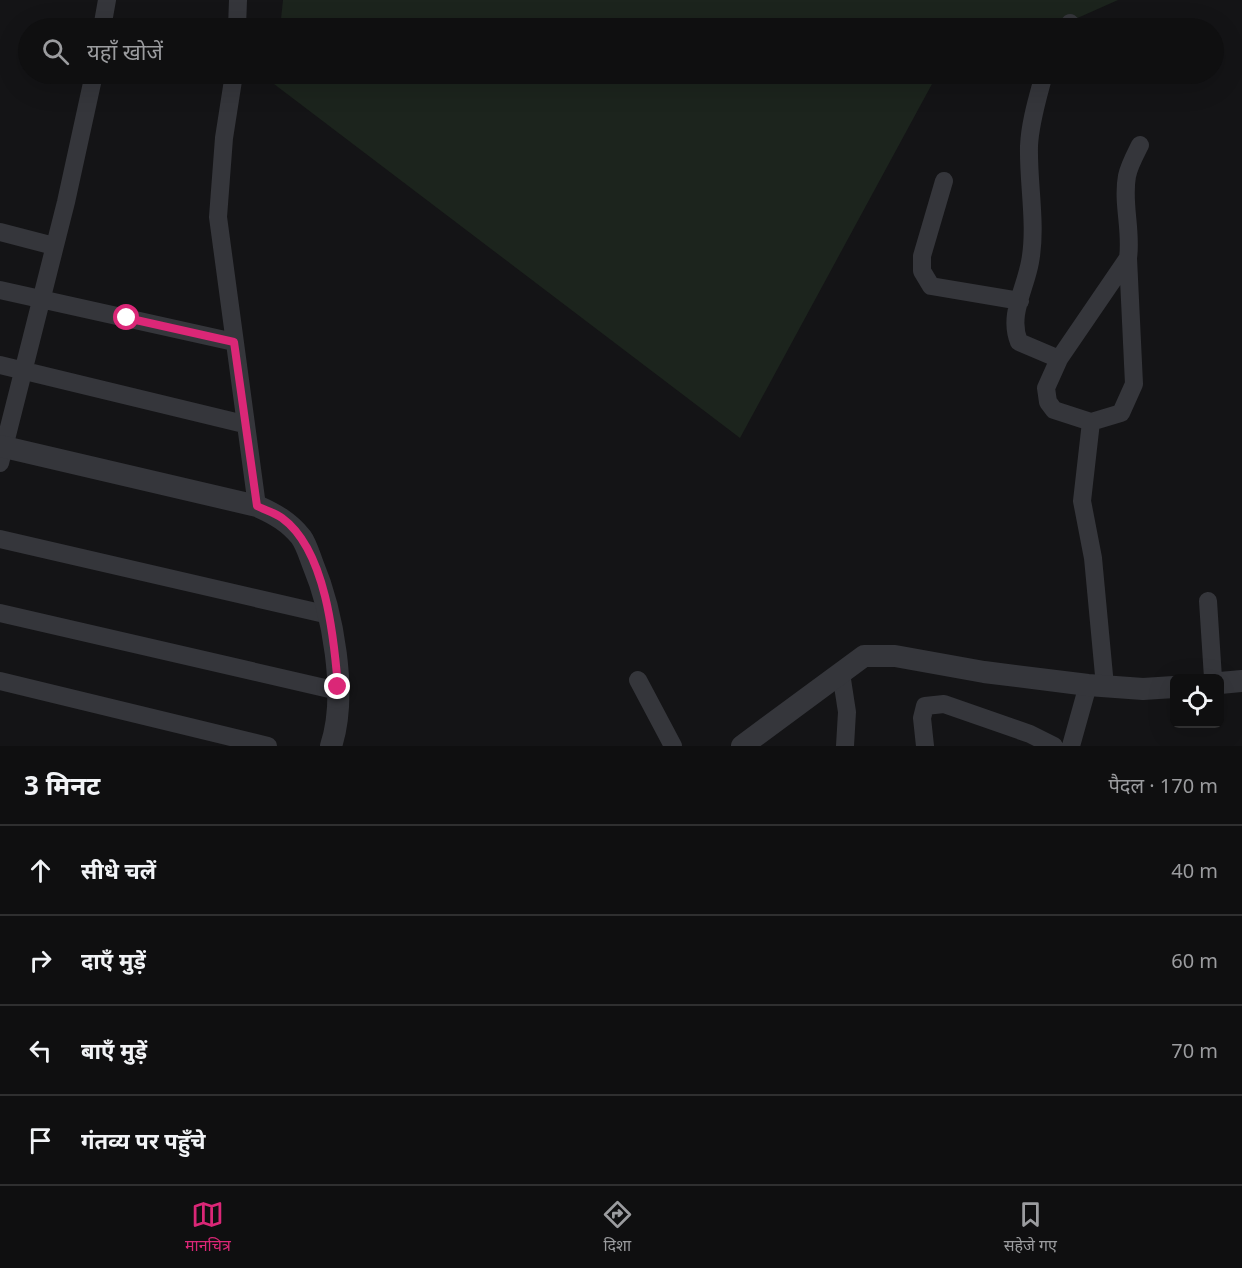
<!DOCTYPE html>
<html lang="hi">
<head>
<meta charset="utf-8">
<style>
  body { margin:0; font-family:"Noto Sans","Noto Sans Devanagari",sans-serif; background:#181819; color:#f1f3f6 }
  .controls { position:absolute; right:18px; bottom:18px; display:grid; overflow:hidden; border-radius:9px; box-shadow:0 6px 24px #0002 }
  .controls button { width:54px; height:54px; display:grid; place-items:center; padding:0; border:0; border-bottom:2px solid #2f2f30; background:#0f0f10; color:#f1f3f6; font:30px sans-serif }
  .stop { position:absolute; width:18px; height:18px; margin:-14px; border:4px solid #db2777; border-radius:50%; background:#fff }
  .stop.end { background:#db2777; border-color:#fff; box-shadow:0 2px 6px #0008 }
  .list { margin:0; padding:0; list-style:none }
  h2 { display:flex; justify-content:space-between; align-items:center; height:78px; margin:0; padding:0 24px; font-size:26px }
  h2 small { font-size:20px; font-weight:400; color:#9b9c9f }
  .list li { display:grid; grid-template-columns:39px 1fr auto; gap:18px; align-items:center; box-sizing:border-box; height:90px; padding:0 24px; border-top:2px solid #2f2f30 }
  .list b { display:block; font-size:22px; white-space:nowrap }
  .list em { font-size:20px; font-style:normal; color:#9b9c9f }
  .icon { flex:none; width:33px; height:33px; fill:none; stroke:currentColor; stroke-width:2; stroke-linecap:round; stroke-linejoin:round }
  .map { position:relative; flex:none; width:1242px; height:746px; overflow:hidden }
  .search { position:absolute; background:#0f0f10; box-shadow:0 6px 24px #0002; left:18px; right:18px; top:18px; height:66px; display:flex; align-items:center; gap:15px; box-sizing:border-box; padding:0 21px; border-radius:33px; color:#9b9c9f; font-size:22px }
  .sheet { height:438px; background:#0f0f10 }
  nav { display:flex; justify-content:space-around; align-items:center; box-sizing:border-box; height:84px; border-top:2px solid #2f2f30; background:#0f0f10; font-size:16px; color:#9b9c9f }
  nav a { display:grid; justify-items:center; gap:3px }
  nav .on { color:#db2777 }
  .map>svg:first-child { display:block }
  .green { fill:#1c241d }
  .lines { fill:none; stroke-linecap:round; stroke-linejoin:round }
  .minor { stroke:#35363b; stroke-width:18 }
  .tertiary { stroke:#35363b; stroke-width:22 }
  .route { stroke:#db2777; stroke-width:8 }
</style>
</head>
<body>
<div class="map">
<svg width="1242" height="746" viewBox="0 0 1242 746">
  <rect width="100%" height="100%" fill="#141416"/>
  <path class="green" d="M283,0H1118L1055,28H280Z
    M275,74H955L932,84L740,438L274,84Z"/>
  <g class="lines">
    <path class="minor" d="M102,28L107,0
      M237,28L238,0
      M1067,28L1070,23
      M234,74L224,138L218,217L257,506
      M1044,74C1038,97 1030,122 1029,146C1028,184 1037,225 1030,262C1025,290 1008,315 1019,342L1059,359
      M944,181L922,256V271L931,286L1020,301
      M0,232L54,246
      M0,290L234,342
      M0,365L244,424
      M1091,422L1054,410L1048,402L1046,388L1059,359L1128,258C1132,231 1122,203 1127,176C1129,166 1135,155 1140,145
      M0,463L66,202L94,74
      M0,539L329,615
      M1208,601L1213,678
      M0,613L338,691
      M841,673L847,712L845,746
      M638,680L673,746
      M0,681L268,746
      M1105,686L1093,558L1082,501L1091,422L1121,413L1134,384L1128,258
      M925,746L922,718L925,706L944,704L1030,734L1054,746
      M1071,746L1088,685"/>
    <path class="tertiary" d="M0,446L257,506C275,514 289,522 301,537C306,544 309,554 312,562C333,612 348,694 331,746
      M1220,683L1242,681
      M742,746L864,656H895L984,672L1088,685L1143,689L1174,687"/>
  </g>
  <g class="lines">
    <path class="route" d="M127,318L234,342L257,506C265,510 275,513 282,518C326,550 334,638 338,687"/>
  </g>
</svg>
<div class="controls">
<button><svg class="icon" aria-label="locate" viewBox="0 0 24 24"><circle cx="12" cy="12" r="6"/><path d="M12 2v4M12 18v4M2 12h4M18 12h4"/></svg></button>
</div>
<div class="stop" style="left:127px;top:318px"></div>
<div class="stop end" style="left:338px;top:687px"></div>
<div class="search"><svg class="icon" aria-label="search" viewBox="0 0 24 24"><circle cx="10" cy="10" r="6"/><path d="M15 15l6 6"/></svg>यहाँ खोजें</div>
</div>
<section class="sheet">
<h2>3 मिनट<small>पैदल · 170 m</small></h2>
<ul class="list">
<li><svg class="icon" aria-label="ahead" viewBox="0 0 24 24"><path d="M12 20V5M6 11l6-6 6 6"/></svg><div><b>सीधे चलें</b></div><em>40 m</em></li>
<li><svg class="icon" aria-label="right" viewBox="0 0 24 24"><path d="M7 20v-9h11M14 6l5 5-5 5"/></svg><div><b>दाएँ मुड़ें</b></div><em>60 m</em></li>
<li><svg class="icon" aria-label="left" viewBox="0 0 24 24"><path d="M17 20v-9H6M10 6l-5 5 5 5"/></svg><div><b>बाएँ मुड़ें</b></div><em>70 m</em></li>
<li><svg class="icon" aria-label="arrive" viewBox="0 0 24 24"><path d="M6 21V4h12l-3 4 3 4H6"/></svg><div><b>गंतव्य पर पहुँचे</b></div></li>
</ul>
</section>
<nav>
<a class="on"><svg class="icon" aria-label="map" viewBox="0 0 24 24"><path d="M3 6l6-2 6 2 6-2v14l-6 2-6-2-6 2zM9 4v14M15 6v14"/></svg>मानचित्र</a>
<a><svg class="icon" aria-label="directions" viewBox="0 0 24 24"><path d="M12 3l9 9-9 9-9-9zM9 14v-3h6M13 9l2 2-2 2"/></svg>दिशा</a>
<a><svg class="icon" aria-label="saved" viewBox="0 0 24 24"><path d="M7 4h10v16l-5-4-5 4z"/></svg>सहेजे गए</a>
</nav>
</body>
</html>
